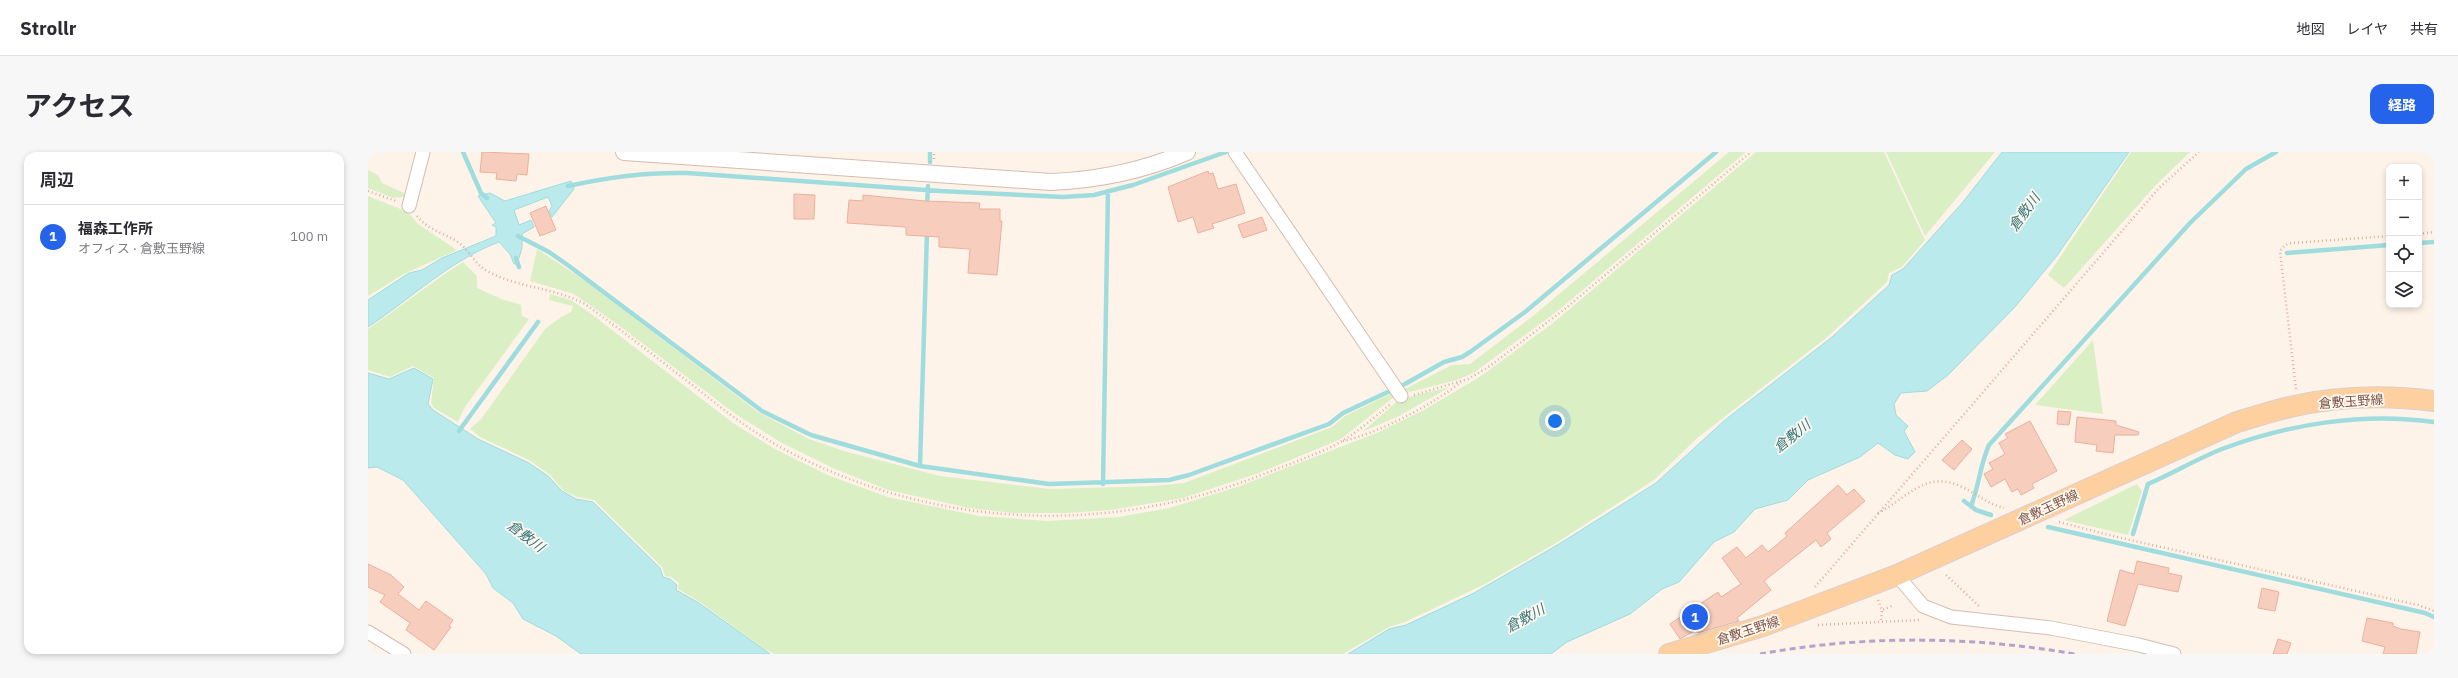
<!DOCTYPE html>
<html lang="ja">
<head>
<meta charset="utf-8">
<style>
  body { margin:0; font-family:"IBM Plex Sans","Noto Sans JP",sans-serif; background:#f7f7f7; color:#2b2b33 }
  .controls { position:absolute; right:12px; top:12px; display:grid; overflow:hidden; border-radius:8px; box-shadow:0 2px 6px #0003 }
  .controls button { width:36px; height:36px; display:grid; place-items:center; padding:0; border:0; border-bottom:1px solid #e1e1e2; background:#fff; color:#2b2b33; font:20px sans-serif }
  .you { position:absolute; left:1187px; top:269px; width:14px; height:14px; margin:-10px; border:3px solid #fff; border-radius:50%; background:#1a73e8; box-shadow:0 0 0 6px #1a73e833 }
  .badge { display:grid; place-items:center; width:26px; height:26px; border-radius:50%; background:#2563eb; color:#fff; font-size:13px; font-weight:700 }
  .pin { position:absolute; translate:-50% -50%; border:2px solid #fff; box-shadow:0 1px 4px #0006 }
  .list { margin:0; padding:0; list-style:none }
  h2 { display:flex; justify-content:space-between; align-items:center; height:52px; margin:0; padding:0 16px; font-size:17px }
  h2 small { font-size:13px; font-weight:400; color:#7c7c81 }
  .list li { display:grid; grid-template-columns:26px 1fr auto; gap:12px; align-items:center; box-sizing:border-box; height:64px; padding:0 16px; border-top:1px solid #e1e1e2 }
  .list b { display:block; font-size:15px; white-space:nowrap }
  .list p { margin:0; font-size:13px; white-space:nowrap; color:#7c7c81 }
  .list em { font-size:13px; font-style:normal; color:#7c7c81 }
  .icon { flex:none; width:22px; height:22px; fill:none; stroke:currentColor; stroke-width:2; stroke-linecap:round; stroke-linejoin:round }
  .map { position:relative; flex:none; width:2066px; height:502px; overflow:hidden; border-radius:12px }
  header { display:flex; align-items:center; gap:24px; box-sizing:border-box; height:56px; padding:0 20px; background:#fff; border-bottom:1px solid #e1e1e2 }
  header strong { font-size:19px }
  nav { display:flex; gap:22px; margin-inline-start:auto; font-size:14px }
  .intro { display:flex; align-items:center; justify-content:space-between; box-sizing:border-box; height:96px; padding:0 24px }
  h1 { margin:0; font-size:28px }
  .button { padding:10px 18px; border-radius:12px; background:#2563eb; color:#fff; font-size:14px; font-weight:700 }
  main { display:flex; gap:24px; padding:0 24px }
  aside { flex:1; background:#fff; border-radius:12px; box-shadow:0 2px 6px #0003 }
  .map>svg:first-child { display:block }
  .green { fill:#dbefc4 }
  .water { fill:#baeaeb; stroke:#9fdcde }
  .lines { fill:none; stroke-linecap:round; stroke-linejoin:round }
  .stream { stroke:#9fdcde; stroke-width:4.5 }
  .building { fill:#f7cdbd; stroke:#ebb09c }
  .minor-casing { stroke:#d5bcaf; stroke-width:15 }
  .tertiary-casing { stroke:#d5bcaf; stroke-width:18 }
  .primary-casing { stroke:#dbcfcc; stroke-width:22 }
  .path { stroke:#ddb09f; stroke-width:2.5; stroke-dasharray:1 3; stroke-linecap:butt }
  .minor { stroke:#fff; stroke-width:13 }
  .tertiary { stroke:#fff; stroke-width:16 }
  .primary { stroke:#ffd09f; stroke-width:20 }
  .rail { stroke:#b4a4cb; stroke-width:3; stroke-dasharray:6 4; stroke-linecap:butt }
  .labels { text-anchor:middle; stroke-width:3.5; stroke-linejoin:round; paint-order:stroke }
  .street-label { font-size:13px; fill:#7d5548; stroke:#fff8f1 }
  .water-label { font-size:14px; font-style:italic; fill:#37787b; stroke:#fff8f1 }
</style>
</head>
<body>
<header>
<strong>Strollr</strong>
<nav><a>地図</a><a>レイヤ</a><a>共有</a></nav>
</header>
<div class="intro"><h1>アクセス</h1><a class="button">経路</a></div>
<main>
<aside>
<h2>周辺<small></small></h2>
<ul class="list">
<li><span class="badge">1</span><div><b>福森工作所</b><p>オフィス · 倉敷玉野線</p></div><em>100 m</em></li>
</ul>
</aside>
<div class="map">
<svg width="2066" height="502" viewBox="0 0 2066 502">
  <rect width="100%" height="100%" fill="#fef3e9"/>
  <path class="green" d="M1361,0H1378L1191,158L1107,220L1089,228L1042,240L1035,238L1084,213L1102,212L1166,163Z
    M1388,0H1516L1557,88L1534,115L1521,121L1519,130L1458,186L1328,287L1286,328L1188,391L1117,432L1037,470L1021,475L975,502H407L396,497L332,450L310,437L311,431L303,425L297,424L294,415L226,348L209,345L196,339L182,323L161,308L112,285L102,277L114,266L177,177L193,165L203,160L205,154L181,148L182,142L203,148L222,161L365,271L407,297L462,324L520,345L611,364L679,369L751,365L801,356L872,334L1011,280L1056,258L1113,224L1185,171Z
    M1518,0H1627L1557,84Z
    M1763,0H1822L1788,33L1696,136L1680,123Z
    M0,18L10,23L14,31L36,41L37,45L25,46L0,36Z
    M0,44L40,60L50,72L89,98L36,122L0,144Z
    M169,97L222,132L390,260L441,287L476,299L572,324L681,337L785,334L816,331L964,275L977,264L1024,241L1026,245L973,287L891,321L815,346L743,358L699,361H645L601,356L520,338L467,317L414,291L366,261L249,172L206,142L162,129Z
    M95,110L109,124V136L133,147L153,153L154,164L161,167L97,255L90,270L66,256L63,251L66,226L45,214L22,225L0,218V177C32,155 62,131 95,110Z
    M1725,188L1735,262L1667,253Z
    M1082,235L1031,264L994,280L1032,247Z
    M1769,332L1774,339L1760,383L1696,368Z"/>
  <path class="water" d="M1634,0H1761L1688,105L1646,156L1580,223L1559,239L1533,241L1526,252L1528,263L1540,274L1536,279L1547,300L1540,307L1527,303L1510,291L1492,305L1440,328L1420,348L1387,357L1366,380L1346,390L1311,430L1294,437L1262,462L1199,490L1183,502H980L1021,477L1038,473L1106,441L1191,392L1288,331L1357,268L1464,185L1521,133L1524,123L1535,117L1595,50Z
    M203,29L206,37L184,65L181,59L184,54L180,45L146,58L151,73L163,68L166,75L154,82V96L149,112H146L142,102L131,90C81,109 44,146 0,175V148L41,121L54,118L74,106L128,84V75L124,73L128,71L110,44L122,41L137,49Z
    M46,216L65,227L60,252L65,258L110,287L161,311L180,324L194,339L208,347L225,350L292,416L295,425L302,427L309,433L308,438L331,451L402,502H213L188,484L155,467L145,451L125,436L118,422L35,328L9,315L0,316V221L21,227Z"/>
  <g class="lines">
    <path class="stream" d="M95,0L113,41L119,46
      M562,0V10
      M200,34C240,25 278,20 319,21L572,39L695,45L726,43L765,33L858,0
      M559,54L560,34
      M150,84L181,100L201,114L394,259L443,283L552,314L681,332L801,328L821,323L961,272L975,261L1037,232L1076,210L1094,205L1102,200L1157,160L1348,0
      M2051,91L2066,90
      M1919,101L2021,93
      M148,106L151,115
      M91,279L170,170
      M552,314L559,80
      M735,332L740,39
      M1596,349L1608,358L1623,363
      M1603,354C1611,334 1612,313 1621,293L1822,71L1878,17L1908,0
      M1680,375L2057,461L2066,465
      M1765,382L1780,332C1805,321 1829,307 1854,297C1921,272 1995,260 2066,270"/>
  </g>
  <path class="building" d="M114,0L161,2L159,23L149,22L148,29L128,27L129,21L112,20Z
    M840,19L841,22L845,21L850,37L868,32L877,61L844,72L846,76L830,81L825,65L810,70L800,35Z
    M426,42L447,43L446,67H426Z
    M495,43L557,49L612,51L611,57H632V69H634L629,123L600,121L602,97L571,95V85L538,83V75L479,71L481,48L495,49Z
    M178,54L188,78L172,84L162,61Z
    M894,65L899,78L875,86L870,73Z
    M1690,259L1703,260L1701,273L1689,272Z
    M1709,265L1748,269V273L1771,280L1770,283H1747L1745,301L1728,299L1729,293L1707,290Z
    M1662,269L1689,319L1664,332L1666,336L1653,343L1650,337L1644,340L1637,327L1623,335L1616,322L1625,317L1621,311L1637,302L1631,291L1640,286L1637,282Z
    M1594,288L1604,297L1586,318L1574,308Z
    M1470,333L1479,343L1486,337L1497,349L1459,381L1463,387L1453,395L1448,388L1396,429L1403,438L1369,466L1371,469L1330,481L1328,478L1312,487L1302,472L1350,440L1353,445L1373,432L1354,406L1369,395L1378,406L1394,393L1400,400L1419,384L1417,381Z
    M1769,409L1801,416L1800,421L1814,424L1810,440L1770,432L1757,474L1739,469L1752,418L1766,422Z
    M0,412L23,423L36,435L30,442L51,458L58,449L85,468L81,474L83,475L66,498L38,478L42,471L12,450L17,443L0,435Z
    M1894,436L1911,440L1907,459L1890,456Z
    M1999,466L2025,471V474L2033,477L2052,480L2048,502H2015L2017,495L1994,489Z
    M1910,487L1923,491L1919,502H1905Z"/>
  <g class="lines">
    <g class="minor-casing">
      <path id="minor" d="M867,0L1033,244
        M41,54L55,0
        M1529,423L1555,454L1583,465L1683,476L1771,493L1806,502
        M0,480L36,502"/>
    </g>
    <g class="tertiary-casing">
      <path id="tertiary" d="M256,0L683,30C731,28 775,19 819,0"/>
    </g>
    <g class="primary-casing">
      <path id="primary" d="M1301,502L1395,474L1529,423L1869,270C1886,265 1904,259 1922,255C1968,244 2019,243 2066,249"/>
    </g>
    <path class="path" d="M566,7V0
      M0,39L28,49
      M49,64C60,78 76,81 90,90C102,99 107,113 121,120C151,136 184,135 217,152C256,180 293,209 331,238C357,259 383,279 412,295C561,376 733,385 891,324C916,314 942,305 965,294C987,283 1005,266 1023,252
      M2051,82L2066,80
      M1928,237L1912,99L1917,93L1924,91L2021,84
      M1046,243L1100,227L1122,214L1198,156L1383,0
      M975,289C1009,282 1066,252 1093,230
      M1510,361C1539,347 1557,317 1594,335C1609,342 1620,352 1636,356
      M1691,370L1749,385L2050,453L2066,459
      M1578,423L1611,454
      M1447,435L1791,36L1831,0
      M1510,448L1514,458L1526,453
      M1513,468L1514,458
      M1450,473L1551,468"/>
    <use href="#minor" class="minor"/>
    <use href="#tertiary" class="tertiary"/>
    <use href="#primary" class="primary"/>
    <path class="rail" d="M1392,502C1495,483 1604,484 1707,502"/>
  </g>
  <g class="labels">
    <g class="street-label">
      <text transform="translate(1983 249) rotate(-4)" y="5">倉敷玉野線</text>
      <text transform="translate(1680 355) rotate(-25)" y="5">倉敷玉野線</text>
      <text transform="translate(1380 478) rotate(-18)" y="5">倉敷玉野線</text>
    </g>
    <g class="water-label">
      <text transform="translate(1656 60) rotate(-54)" y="5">倉敷川</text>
      <text transform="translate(1424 284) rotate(-39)" y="5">倉敷川</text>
      <text transform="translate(158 384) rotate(37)" y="5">倉敷川</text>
      <text transform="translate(1157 466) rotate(-29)" y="5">倉敷川</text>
    </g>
  </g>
</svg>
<div class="controls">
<button>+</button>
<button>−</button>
<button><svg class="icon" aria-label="locate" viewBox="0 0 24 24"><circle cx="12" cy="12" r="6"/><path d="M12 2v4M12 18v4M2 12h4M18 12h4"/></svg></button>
<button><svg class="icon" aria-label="layers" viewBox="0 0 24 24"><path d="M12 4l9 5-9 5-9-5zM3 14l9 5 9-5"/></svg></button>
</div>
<div class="you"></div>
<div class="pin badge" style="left:1327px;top:465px">1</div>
</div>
</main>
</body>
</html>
